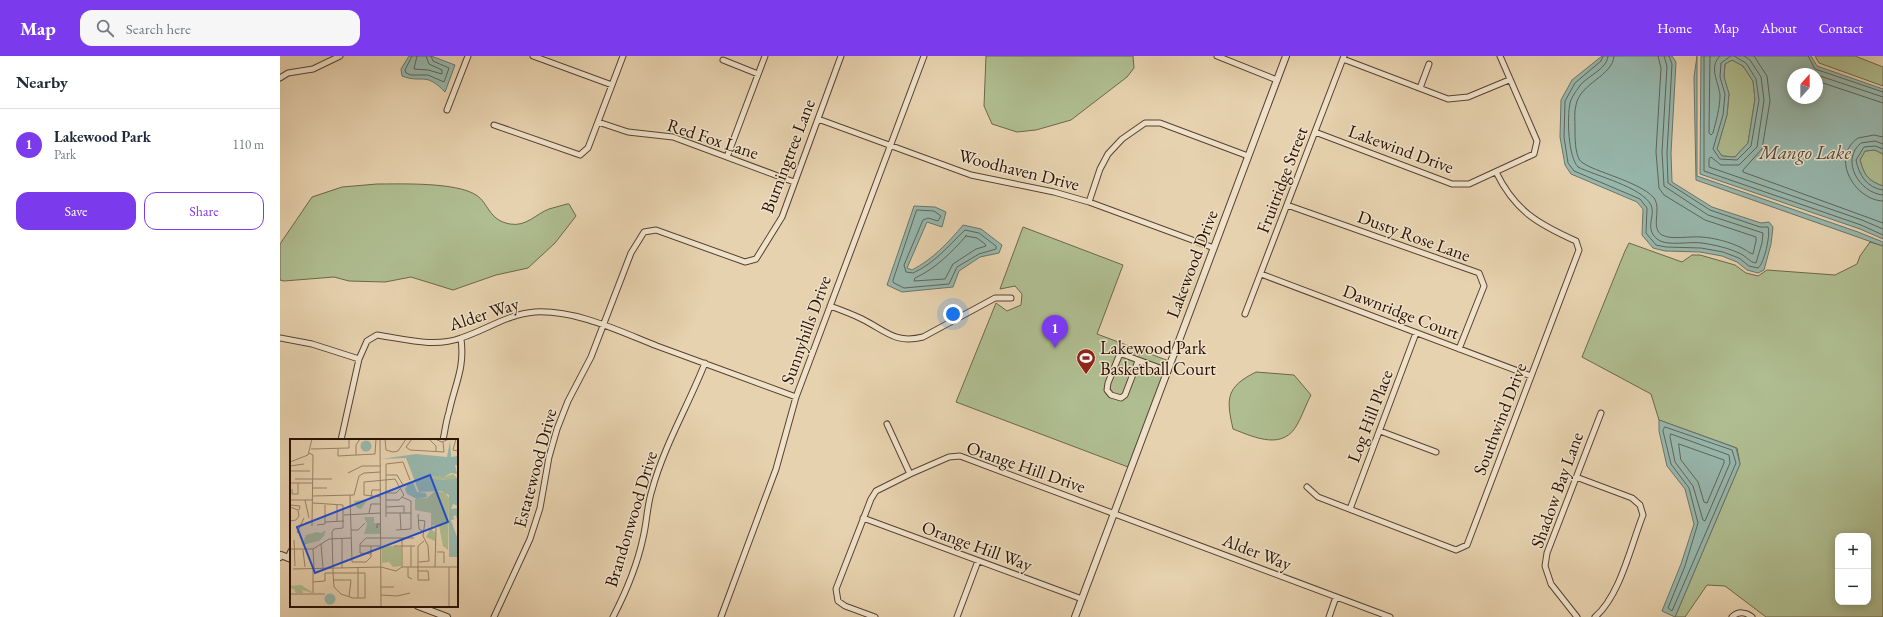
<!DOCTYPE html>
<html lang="en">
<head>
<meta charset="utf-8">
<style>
  body { margin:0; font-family:"EB Garamond",serif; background:#f6f6f7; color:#1f2937 }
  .controls { position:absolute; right:12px; bottom:12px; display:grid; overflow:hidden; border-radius:8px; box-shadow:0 2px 10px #0003 }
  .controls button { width:36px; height:36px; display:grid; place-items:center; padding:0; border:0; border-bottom:1px solid #e0e1e3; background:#fff; color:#1f2937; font:20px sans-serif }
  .compass { position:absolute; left:1507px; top:12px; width:36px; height:36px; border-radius:50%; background:#fff; box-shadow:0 2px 10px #0003; rotate:21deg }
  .you { position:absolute; left:673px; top:258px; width:14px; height:14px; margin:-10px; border:3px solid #fff; border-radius:50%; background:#1a73e8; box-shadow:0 0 0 6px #1a73e833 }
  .badge { display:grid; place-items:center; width:26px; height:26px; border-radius:50%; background:#7c3aed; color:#fff; font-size:13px; font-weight:700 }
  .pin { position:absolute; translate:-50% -33px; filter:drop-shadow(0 1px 2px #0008) }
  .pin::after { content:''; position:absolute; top:21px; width:14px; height:12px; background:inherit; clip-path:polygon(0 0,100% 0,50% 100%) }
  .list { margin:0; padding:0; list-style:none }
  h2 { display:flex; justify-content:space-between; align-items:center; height:52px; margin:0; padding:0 16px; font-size:17px }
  h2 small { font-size:13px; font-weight:400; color:#747a83 }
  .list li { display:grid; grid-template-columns:26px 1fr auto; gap:12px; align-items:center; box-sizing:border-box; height:72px; padding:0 16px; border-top:1px solid #e0e1e3 }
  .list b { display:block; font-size:15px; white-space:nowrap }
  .list p { margin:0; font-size:13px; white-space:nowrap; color:#747a83 }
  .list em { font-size:13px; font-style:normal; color:#747a83 }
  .actions { display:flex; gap:8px; padding:12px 16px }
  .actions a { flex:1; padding:9px 0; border:1px solid #7c3aed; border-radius:12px; text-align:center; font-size:14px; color:#7c3aed }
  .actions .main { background:#7c3aed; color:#fff }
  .icon { flex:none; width:22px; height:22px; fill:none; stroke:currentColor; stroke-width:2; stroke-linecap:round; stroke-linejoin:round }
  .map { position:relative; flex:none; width:1603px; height:561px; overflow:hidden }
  header { display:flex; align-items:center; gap:24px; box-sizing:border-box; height:56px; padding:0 20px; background:#7c3aed; color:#fff }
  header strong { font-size:19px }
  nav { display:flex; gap:22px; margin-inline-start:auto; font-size:14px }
  .search { width:280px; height:36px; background:#f6f6f7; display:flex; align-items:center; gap:10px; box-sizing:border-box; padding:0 14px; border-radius:12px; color:#747a83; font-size:15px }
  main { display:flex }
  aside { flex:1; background:#fff }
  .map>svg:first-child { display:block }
  .green { fill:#afbd90; stroke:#6c674a; fill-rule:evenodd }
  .water { fill:#97b7ad; stroke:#6b7569; fill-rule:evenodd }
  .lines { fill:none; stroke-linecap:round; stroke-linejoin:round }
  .shore { stroke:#606458; stroke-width:1 }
  .minor-casing { stroke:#59412e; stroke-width:7 }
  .tertiary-casing { stroke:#59412e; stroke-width:8 }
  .minor { stroke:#efe2cb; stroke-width:5 }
  .tertiary { stroke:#efe2cb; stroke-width:6 }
  .labels { text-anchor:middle; stroke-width:3; stroke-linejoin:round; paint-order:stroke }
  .street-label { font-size:18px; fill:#2a1103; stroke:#efe2cb }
  .poi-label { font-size:18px; fill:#2a1103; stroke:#efe2cb; text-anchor:start }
  .water-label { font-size:19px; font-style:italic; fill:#504b3e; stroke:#efe2cb }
  .inset-road { fill:none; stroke:#9b856a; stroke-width:1 }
  .view { fill:#1d4ed8; fill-opacity:0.15; stroke:#1d4ed8; stroke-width:2 }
  .inset-edge { fill:none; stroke:#2a1103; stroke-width:2 }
</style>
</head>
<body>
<header>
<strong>Map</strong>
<div class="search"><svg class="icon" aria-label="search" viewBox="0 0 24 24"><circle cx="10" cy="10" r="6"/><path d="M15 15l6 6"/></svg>Search here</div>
<nav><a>Home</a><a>Map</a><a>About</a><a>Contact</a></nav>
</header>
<main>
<aside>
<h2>Nearby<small></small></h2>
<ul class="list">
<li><span class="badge">1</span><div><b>Lakewood Park</b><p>Park</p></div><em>110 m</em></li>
</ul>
<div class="actions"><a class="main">Save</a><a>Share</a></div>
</aside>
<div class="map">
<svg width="1603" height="561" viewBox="0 0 1603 561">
  <rect width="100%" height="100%" fill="#e7d2af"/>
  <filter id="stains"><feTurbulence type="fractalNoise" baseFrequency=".005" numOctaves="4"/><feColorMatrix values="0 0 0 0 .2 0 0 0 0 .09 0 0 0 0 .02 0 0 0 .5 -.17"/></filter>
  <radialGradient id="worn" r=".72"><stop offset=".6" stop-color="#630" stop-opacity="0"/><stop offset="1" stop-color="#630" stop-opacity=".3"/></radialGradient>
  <path class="green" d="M706,0H853L854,12L847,21L791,64L756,74L737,76L712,68L704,50Z
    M1535,0H1575L1603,11V30L1539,7Z
    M1452,4L1463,10L1473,25L1475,43L1468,87L1455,101L1442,100L1437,93L1447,59L1449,38L1444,21L1445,8Z
    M1595,94L1603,98V130C1588,125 1584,119 1580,104L1585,95Z
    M97,128C122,128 176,126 196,139C209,147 208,164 230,168C246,171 256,158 269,153C275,151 281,150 287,148H289L296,160L275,187L248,212L216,219L173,234L131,221L105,226L69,225L54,221L4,225L0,224V188L32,141L62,131Z
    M743,171L843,209L817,278L889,305L848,411L676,346L716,247L727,255L741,249L742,238L735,230L720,233Z
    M1590,186L1603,190V561H1486L1445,530L1427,529L1405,561H1395L1460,408L1457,392L1379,364L1371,338L1302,301L1345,195L1349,187L1402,206L1412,199H1420L1455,209L1466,217L1478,220L1487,214L1555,219L1577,208L1580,200ZM1558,480H1588V546H1558Z
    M976,316L1014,319L1031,339C1026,348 1023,358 1018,367C1004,395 976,382 953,373C946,342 946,331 976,316Z"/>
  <path class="water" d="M129,0H151L175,9L165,36C145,15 143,28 122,20L121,13Z
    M1322,0H1392L1396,6L1391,97L1392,126L1432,151L1481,167L1489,166L1493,171L1491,188L1484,214L1478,217L1467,214L1457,206L1442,200L1420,196L1385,195L1373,192L1362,179L1363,153L1357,146L1291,118L1285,109L1280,81L1281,44L1292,24Z
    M1417,0V120L1578,176L1603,186V190L1416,124L1414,21Z
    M1421,0H1531L1537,10L1603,33V98L1595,94L1585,95L1580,104C1584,119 1588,125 1603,130V183L1580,173L1420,118ZM1452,4L1463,10L1473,25L1475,43L1468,87L1455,101L1442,100L1437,93L1447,59L1449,38L1444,21L1445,8ZM1513,18H1537V42H1513Z
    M634,150L655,151L666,156L662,171L647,166L627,212L632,214C653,203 668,187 683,169L701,173L722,189L719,197L700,201L679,215L673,231L622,236L607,229Z
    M1379,364L1456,392L1460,408L1395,561L1382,555L1401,508L1414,468L1405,433L1387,410L1379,375Z"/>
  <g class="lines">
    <path class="shore" d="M132,0L125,14L126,17L131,19H148L164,26L169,12L153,5L151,0
      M137,0L134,13L148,14L162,18V14L149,8L146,0
      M1323,0L1321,5L1295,27L1285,45L1284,81L1288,107L1294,115L1360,143L1367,152L1366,177L1376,189L1386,191L1421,192L1443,196L1459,202L1469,210L1478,212C1484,208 1491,178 1488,171H1480L1430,154L1388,127L1387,97L1392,8L1389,0
      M1328,0C1327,14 1306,20 1299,31C1296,35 1291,42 1290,47C1287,62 1288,100 1298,111C1316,120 1362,131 1371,149C1376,160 1364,172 1377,183C1386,191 1411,185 1422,187C1435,189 1449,192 1461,198C1467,201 1469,206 1476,207L1482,187L1483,177L1428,159L1384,130L1382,96L1387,10L1384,0
      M1334,0C1333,20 1300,27 1296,49C1294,56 1295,65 1295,73C1295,82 1295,95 1299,103C1304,114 1359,124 1374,142C1382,153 1370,172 1382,179C1390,184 1411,180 1421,181C1435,182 1450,186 1462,192C1466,194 1469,197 1473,198L1476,185V181L1425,164L1384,139L1379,132L1376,96L1381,12L1378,0
      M1424,0V115L1581,169L1603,179
      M1430,0L1429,77L1431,79L1433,77C1436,65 1440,52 1440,39C1439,27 1428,11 1440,0
      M1451,0L1441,7L1440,21L1445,38L1443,59L1433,93L1440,103L1457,104L1471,90L1479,44L1476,23L1466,7L1454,0
      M1464,0L1470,4L1481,21L1484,44L1477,91L1459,109H1441L1431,101L1429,103V111L1582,164L1603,173
      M1474,0L1487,20L1490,45L1482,93L1463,114V116L1603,167
      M1528,0L1535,13L1603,36
      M1537,19L1603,41
      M1537,25L1603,47
      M1603,81L1594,79L1578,82C1550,101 1574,144 1603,145
      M1603,88L1595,85L1581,87C1560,104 1579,137 1603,139
      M1603,93L1595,90L1584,91L1576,104C1579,119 1587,132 1603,134
      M637,154L654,155L661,160L658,165L648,162L643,164L624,209L626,216L633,217C655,207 668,190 685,174L699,177L716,190V193L699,198L677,211L669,228L624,232L614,227L613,225Z
      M686,180L697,182L705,188L706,190L696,193L673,208L665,223L634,225L635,222C655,213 671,197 686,180Z
      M1385,371L1452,394L1456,407L1392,555L1388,552L1405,510L1418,467L1409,432L1391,408L1383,375Z
      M1391,378L1449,399L1450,407L1425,465L1423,464L1413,430L1395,406L1390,381Z
      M1399,388L1444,404V407L1427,447L1424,446L1418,426L1401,404Z"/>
    <g class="minor-casing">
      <path id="minor" d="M253,0L332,29
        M937,0L997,24
        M1063,3L1168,43L1188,41L1229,24
        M443,4L478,18
        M0,22L8,17L33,13L60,0
        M1140,32L1149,8
        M167,54L188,0
        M538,63L691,119L774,136L809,146L934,192
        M318,66L348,76L393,81L514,126
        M214,69L300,99L308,92L343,0
        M1035,76L1172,128H1189L1254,98L1257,85L1220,0
        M447,101L485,0
        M809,146L820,113L828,98L842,83L865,67H880L968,100
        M1007,149L1199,217L1204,230L1179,293
        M981,218L1251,320
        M550,250C561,254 572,258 582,263C606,275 615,288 643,281L715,242H731
        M965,258L1064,0
        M0,282L32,288L79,303
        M858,305L845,339L841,342L831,339L827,334L828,327L839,300L842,298L888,315
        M607,368L630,418
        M1100,375L1156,396
        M61,384L79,303L87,285L97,279C125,283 154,292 181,282C206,274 228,258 255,256C297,254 339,275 377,290C423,307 470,324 516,341
        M163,384C165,375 166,365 169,356C175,328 185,312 181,283
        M1296,421L1352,442L1360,449L1363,459C1351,489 1340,540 1315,561
        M1027,431L1038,441L1176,494L1187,489L1299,194L1296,185C1258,168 1235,155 1216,116
        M1070,453L1136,277
        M583,462L802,543
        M8,502L11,495
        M214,561L250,483L260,452L269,401L277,373L288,345L311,301L351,197L364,176L376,174L465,206L476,203L502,161L561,0
        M333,561C346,536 357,510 363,482C367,466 367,449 372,434C384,390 408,350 425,307
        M441,561L496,413L516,341L644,0
        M595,561L565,550L558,545L556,533L591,443L596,435L630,418L669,401L680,400L1110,561
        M677,561L698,505
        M1049,561L1056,541
        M1297,561L1271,528L1265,510L1267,497L1321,357
        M1452,561C1458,555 1466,556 1472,561"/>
    </g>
    <g class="tertiary-casing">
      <path id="tertiary" d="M0,501L1,499L11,503
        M138,550L167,561
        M795,561L1006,0"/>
    </g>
    <use href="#minor" class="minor"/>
    <use href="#tertiary" class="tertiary"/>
  </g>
  <defs>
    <g id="stadium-pin" transform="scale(1)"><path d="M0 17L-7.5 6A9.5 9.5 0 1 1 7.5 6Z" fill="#8f2418" stroke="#efe2cb"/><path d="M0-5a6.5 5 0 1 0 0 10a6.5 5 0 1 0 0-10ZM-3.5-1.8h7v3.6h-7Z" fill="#fff"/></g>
  </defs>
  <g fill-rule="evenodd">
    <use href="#stadium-pin" x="806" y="302"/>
  </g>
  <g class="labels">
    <g class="street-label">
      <text transform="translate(433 83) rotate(18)" y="6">Red Fox Lane</text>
      <text transform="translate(1121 93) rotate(20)" y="6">Lakewind Drive</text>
      <text transform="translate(508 100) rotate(-69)" y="6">Burningtree Lane</text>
      <text transform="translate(739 114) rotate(14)" y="6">Woodhaven Drive</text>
      <text transform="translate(1002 124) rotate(-69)" y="6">Fruitridge Street</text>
      <text transform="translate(1134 180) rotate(20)" y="6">Dusty Rose Lane</text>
      <text transform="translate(912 208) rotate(-69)" y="6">Lakewood Drive</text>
      <text transform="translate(1121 256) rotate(21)" y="6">Dawnridge Court</text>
      <text transform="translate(204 258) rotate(-18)" y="6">Alder Way</text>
      <text transform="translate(526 274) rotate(-70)" y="6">Sunnyhills Drive</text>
      <text transform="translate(1090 360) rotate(-69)" y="6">Log Hill Place</text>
      <text transform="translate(1220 363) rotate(-69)" y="6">Southwind Drive</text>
      <text transform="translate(746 411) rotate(19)" y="6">Orange Hill Drive</text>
      <text transform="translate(255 412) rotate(-75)" y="6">Estatewood Drive</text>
      <text transform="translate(1277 434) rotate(-70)" y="6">Shadow Bay Lane</text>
      <text transform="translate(351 463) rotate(-73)" y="6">Brandonwood Drive</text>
      <text transform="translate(697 490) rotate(20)" y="6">Orange Hill Way</text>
      <text transform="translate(977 496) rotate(21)" y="6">Alder Way</text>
    </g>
    <g class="poi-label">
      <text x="820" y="298">Lakewood Park<tspan x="820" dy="21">Basketball Court</tspan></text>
    </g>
    <g class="water-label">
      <text x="1525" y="103">Mango Lake</text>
    </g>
  </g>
  <g transform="translate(10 383)">
    <rect width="168" height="168" fill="#e7d2af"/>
    <path d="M163,35L167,39L150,41L134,37L154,38ZM145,52L155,53L159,59L158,111L153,107L149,87L143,86L142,91L145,93V102L136,98L141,89V74L125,71V60L137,59ZM78,60L71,70L67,69L64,62ZM74,78H84V84L91,85V95H74L77,85ZM36,91L34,97L29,102L12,106L16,96L27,93L31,94ZM100,107L111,108V127L103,128L99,123L92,124V109ZM11,146L22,153V154L12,151L13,154H6L4,150L0,149V147Z" fill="#afbd90"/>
    <path d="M70.5 7a5.5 5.5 0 1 1 11 0a5.5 5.5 0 1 1-11 0ZM160,2L161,18L168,17V26H165L167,35L161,34L154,38L134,37L150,41L167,39L168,67L163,65L161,70L168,69V80L165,76L163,78L165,80L161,81L168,101V118H159V56L152,52L129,53L116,19L91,20L126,15L157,18ZM119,43H123L127,53L136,54L137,58L127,60L117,55L115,50ZM34.5 160a5.5 5.5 0 1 1 11 0a5.5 5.5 0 1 1-11 0Z" fill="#97b7ad"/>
    <path class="inset-road" d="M90,0L91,168M95,0L96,11L103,13L108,12L116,0M122,0L116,8L120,11L154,13L153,3M139,0L146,7V12M145,0L152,3L159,0M166,0L163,11L168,12M21,10L59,9V0M48,10V17L85,15L86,0M19,14L23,16L22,87M66,16V6L70,0M0,23L18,16L22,0M0,27L14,25M0,32H20M58,34L72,27H91M96,36H107L113,46M5,40H42M0,44H23M23,49H37M2,50V55H8V44M96,54H106L110,50M60,56L62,123H76L81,118V107M23,57L64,56L69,37L74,34L91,33M81,58L82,51H91M91,58L74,56V43L105,40L114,56L109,61H96M0,61H23M15,61L19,79M23,64L53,66V89L44,90L42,93L43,134L44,148L51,155L63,159H75V134H35V142L23,143M0,66L10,67L9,71M47,66V82M0,68L8,71L9,77L6,81L0,82M96,68L114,67V74M79,74L81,65H91M96,74H121M110,74L111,91M128,75L129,90L134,93M54,76L91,74M96,78V25L113,23L120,41M128,81L135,82L133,97L138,107L139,122L129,123M35,83L54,82M88,85L87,89V85H91M27,86L35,85V66M61,91H68L75,84M106,91L121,90V62L112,58M7,94L14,79M52,100V129M4,101L5,127M31,105L33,129M70,107H91M104,107H125M121,107V128M0,110H23L39,100L61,99M23,110L24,129M13,111L15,128M147,113H154V124M81,115L70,114V105L76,99H124M112,128V99M118,128V138L122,140M145,128L146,89M159,128V168M68,129V159M3,130L91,128L106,132L112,128H168M23,130V154M128,132H138L139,141H128V107L134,102M43,141H61L59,158M91,148H104M0,155H35M91,156L107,157L120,154"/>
    <path class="view" d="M140,36L158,83L25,134L7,88Z"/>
    <rect width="168" height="168" class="inset-edge"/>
  </g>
  <rect width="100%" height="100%" filter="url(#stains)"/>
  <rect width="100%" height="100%" fill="url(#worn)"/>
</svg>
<div class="controls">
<button>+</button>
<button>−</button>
</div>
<svg class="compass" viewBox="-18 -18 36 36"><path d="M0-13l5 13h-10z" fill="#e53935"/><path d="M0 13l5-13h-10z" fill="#747a83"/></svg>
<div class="you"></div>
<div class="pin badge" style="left:775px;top:292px">1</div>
</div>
</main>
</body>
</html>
